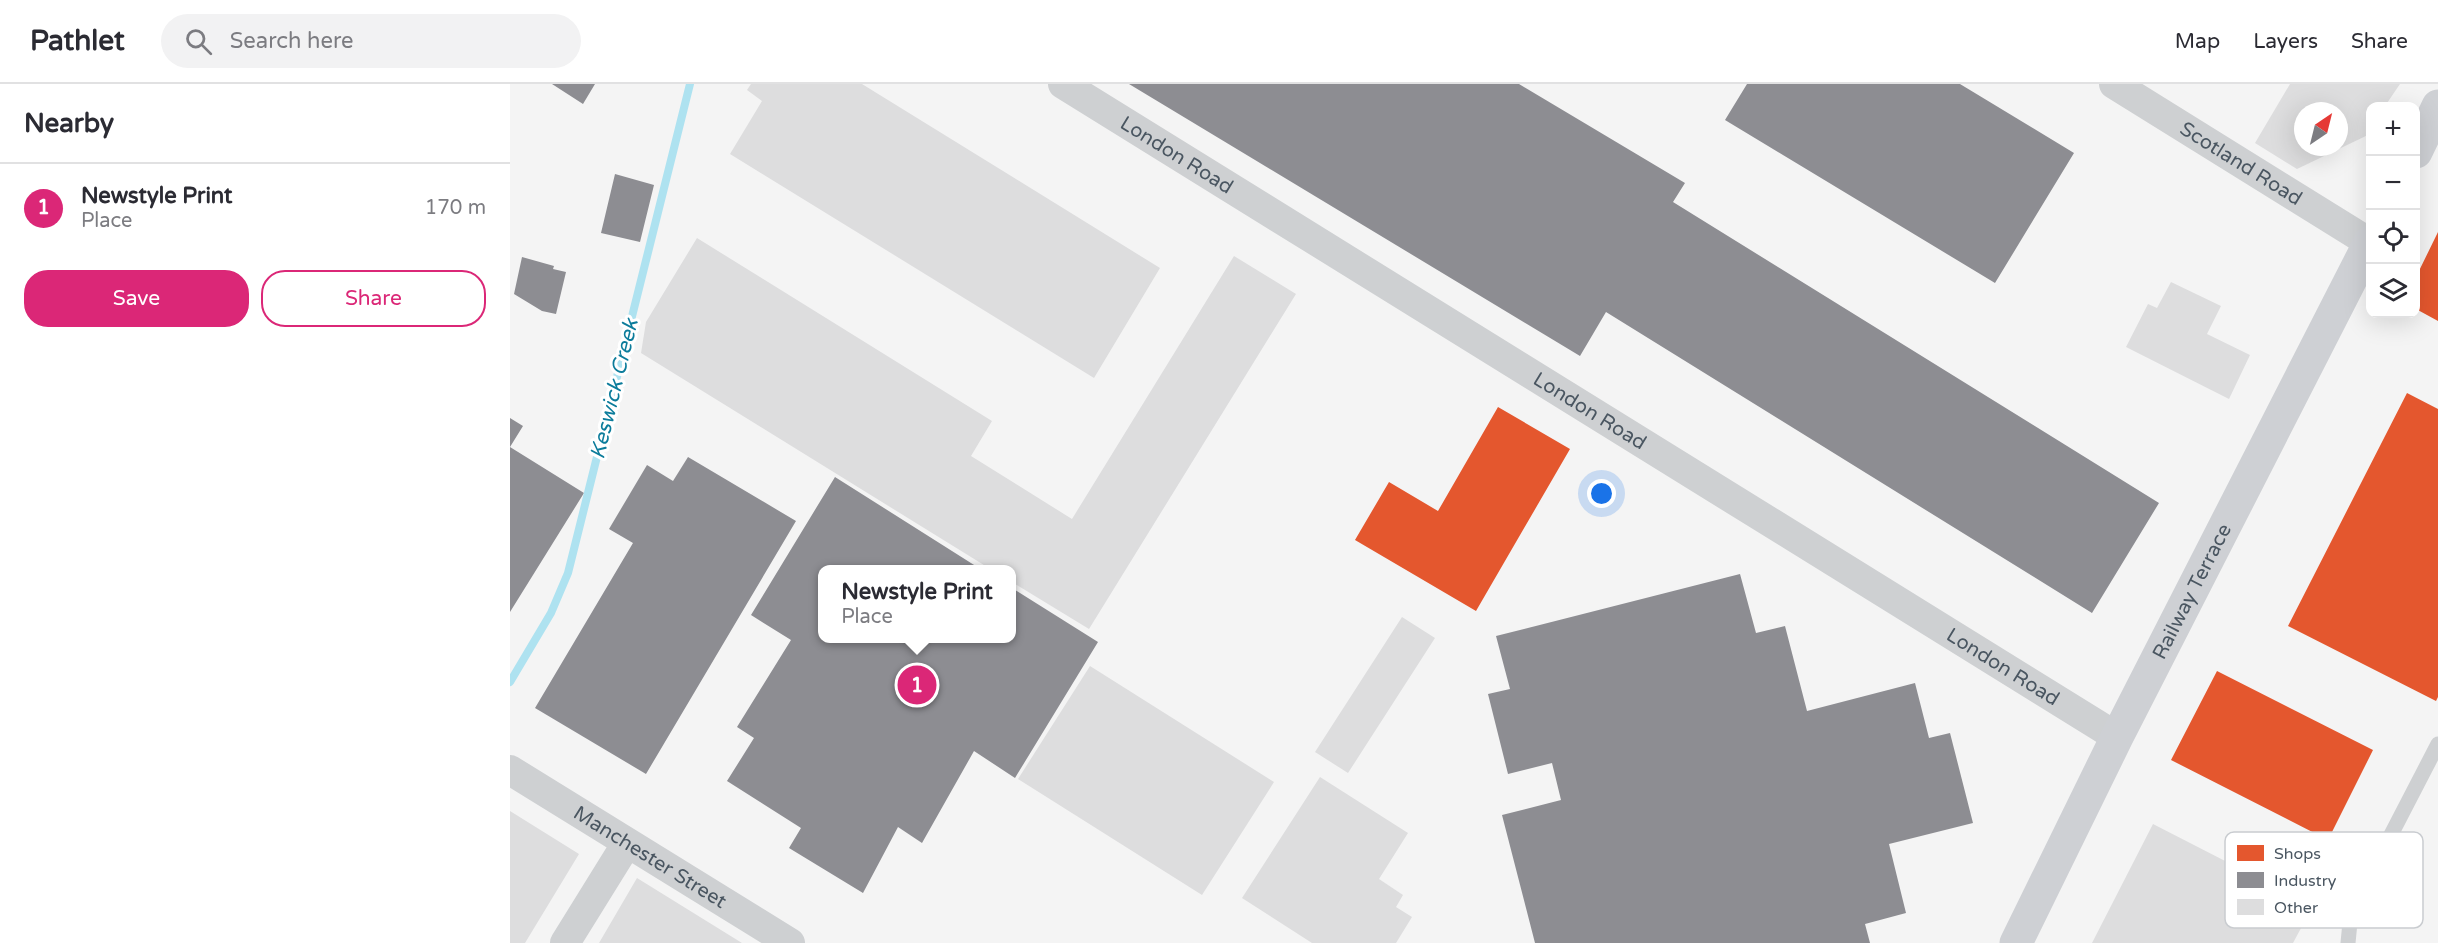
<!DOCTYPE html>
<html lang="en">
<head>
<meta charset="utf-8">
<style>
  body { margin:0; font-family:"Varela Round",sans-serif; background:#f2f2f3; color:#2b2b33 }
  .controls { position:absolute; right:18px; top:18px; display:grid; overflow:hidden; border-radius:12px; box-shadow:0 6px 24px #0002 }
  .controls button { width:54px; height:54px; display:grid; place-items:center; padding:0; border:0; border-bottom:2px solid #e1e1e2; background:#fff; color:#2b2b33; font:30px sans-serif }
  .compass { position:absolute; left:1784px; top:18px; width:54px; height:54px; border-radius:50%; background:#fff; box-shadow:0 6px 24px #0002; rotate:35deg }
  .you { position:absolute; left:1092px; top:410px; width:21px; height:21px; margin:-15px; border:4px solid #fff; border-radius:50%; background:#1a73e8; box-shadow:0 0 0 9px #1a73e833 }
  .badge { display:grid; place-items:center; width:39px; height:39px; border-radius:50%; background:#db2777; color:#fff; font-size:20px; font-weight:700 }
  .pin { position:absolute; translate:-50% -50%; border:3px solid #fff; box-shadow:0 2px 6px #0006 }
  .popup { position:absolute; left:308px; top:481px; width:198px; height:78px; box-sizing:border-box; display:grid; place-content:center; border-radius:12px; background:#fff; filter:drop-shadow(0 2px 4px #0005); font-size:20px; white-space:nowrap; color:#7c7c81 }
  .popup b { font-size:22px; color:#2b2b33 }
  .popup::after { content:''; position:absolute; left:50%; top:100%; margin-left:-12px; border:12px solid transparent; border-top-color:#fff }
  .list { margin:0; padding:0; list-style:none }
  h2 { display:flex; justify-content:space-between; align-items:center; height:78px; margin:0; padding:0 24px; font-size:26px }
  h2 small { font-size:20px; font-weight:400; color:#7c7c81 }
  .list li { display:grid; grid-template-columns:39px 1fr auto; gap:18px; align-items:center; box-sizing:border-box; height:90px; padding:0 24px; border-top:2px solid #e1e1e2 }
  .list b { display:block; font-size:22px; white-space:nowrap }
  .list p { margin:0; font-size:20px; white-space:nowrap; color:#7c7c81 }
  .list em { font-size:20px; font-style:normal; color:#7c7c81 }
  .actions { display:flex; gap:12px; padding:18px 24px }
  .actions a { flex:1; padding:14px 0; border:2px solid #db2777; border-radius:24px; text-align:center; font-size:21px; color:#db2777 }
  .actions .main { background:#db2777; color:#fff }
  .icon { flex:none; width:33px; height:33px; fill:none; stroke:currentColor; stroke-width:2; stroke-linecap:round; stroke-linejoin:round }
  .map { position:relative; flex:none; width:1928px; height:859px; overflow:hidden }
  header { display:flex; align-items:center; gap:36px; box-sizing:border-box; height:84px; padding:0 30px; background:#fff; border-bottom:2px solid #e1e1e2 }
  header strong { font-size:28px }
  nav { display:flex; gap:33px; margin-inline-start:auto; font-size:21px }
  .search { width:420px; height:54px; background:#f2f2f3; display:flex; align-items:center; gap:15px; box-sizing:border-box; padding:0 21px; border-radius:33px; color:#7c7c81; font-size:22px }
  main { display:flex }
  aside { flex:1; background:#fff }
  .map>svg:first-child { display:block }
  .shops { fill:#e4572e }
  .industry { fill:#8d8d92 }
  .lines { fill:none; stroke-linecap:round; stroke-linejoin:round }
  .stream { stroke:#aee2f0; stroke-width:8 }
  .building { fill:#ddddde; fill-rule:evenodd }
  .service { stroke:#ced0d2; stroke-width:15 }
  .minor { stroke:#ced0d2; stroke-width:30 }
  .secondary { stroke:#ced0d4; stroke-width:33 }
  .labels { text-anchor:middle; stroke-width:6; stroke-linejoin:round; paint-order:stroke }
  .street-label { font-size:20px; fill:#4a5661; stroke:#fff }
  .water-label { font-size:21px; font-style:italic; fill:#0c7c9b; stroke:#fff }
  .key { fill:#fff; stroke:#c9ccd0; stroke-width:1.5 }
  .key-label { font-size:16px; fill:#4a5661 }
</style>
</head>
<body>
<header>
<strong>Pathlet</strong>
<div class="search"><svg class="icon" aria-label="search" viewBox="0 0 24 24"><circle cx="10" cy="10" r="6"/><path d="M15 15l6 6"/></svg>Search here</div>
<nav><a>Map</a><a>Layers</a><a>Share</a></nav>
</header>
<main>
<aside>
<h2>Nearby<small></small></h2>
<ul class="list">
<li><span class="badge">1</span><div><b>Newstyle Print</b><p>Place</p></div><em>170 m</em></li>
</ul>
<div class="actions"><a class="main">Save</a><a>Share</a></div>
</aside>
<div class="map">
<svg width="1928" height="859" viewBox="0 0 1928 859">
  <rect width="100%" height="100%" fill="#f4f4f4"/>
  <path class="shops" d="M1928,148V237L1906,225V193Z
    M1897,309L1928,325V613L1926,617L1778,542Z
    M988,323L1060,365L966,527L845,456L879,398L928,427Z
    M1707,587L1863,666L1818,756L1661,676Z"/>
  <path class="industry" d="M42,0H85L73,20Z
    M619,0H1009L1175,99L1163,118L1649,419L1582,529L1096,228L1070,272Z
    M1237,0H1450L1564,69L1485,199L1215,36Z
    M105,90L144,101L130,158L91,149Z
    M12,173L44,182L43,185L56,188L46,230L32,227L4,210Z
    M0,334L13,342L0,363L74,409L0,528Z
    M178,373L286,437L136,690L25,624L123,459L99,445L137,381L163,397Z
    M325,393L472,486H312V554H502V504L588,558L505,694L464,667L412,759L388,743L353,809L279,764L291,744L217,697L244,654L227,643L281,556L241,531Z
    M1230,490L1246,549L1275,542L1297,627L1405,599L1419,654L1440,649L1463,739L1379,760L1396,829L1355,840L1360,859H1025L992,731L1051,716L1042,679L998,690L978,610L1000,605L986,552Z"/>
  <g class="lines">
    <path class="stream" d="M0,598L41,529L58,489L180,0"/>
  </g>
  <path class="building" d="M241,0H352L650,184L584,294L220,70L252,17L237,6Z
    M1780,0H1890L1875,22H1860V46L1858,51L1787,85L1745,59ZM1793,27H1829V63H1793Z
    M187,154L482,337L461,372L562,435L724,172L786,210L579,545L502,498V486H482L131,269L136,238Z
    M1661,198L1711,222L1697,250L1740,271L1719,315L1616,263L1638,220L1647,224Z
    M892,533L925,554L838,689L805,668Z
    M580,582L764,698L692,811L508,695Z
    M810,693L898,749L869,795L893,811L886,823L902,833L886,859H802L732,814Z
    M0,727L69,770L15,859H0Z
    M1643,740L1803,822L1783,859H1582Z
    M127,794L232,859H89Z"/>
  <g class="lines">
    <path class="service" d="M1838,859L1841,828L1928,660"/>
    <g class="minor">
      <path id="s1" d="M553,0L1607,653"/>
      <path id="s2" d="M1604,0L1860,159"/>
      <path id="s3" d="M0,686L280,859"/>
      <path d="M55,859L117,759"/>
    </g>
    <g class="secondary">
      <path d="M1906,68L1928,22"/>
      <path id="s4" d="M1506,859L1607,653L1860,158"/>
    </g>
  </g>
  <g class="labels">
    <g class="street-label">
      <text dy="7" stroke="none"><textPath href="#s1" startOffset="134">London Road</textPath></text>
      <text dy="7" stroke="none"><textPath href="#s2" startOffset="150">Scotland Road</textPath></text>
      <text dy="7" stroke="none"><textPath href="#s1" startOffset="620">London Road</textPath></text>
      <text dy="7" stroke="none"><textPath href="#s4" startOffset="393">Railway Terrace</textPath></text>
      <text dy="7" stroke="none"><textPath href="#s1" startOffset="1106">London Road</textPath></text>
      <text dy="7" stroke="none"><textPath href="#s3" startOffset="165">Manchester Street</textPath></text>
    </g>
    <g class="water-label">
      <text transform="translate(104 305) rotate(-76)" y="7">Keswick Creek</text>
    </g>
  </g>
  <rect x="1715" y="748" width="198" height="96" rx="9" class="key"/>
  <rect x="1727" y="761" width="27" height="16" fill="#e4572e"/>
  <rect x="1727" y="788" width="27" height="16" fill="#8d8d92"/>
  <rect x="1727" y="815" width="27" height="16" fill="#ddddde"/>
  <g class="key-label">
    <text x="1764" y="775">Shops</text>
    <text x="1764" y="802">Industry</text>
    <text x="1764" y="829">Other</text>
  </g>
</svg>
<div class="controls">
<button>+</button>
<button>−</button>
<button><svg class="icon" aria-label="locate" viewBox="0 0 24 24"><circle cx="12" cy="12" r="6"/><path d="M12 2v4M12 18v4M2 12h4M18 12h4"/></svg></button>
<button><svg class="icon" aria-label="layers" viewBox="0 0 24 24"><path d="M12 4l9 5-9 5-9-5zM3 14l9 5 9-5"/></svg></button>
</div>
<svg class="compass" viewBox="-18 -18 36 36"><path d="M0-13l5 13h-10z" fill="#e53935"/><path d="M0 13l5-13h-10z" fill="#7c7c81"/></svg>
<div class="you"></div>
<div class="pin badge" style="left:407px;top:601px">1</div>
<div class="popup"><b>Newstyle Print</b>Place</div>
</div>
</main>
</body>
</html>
